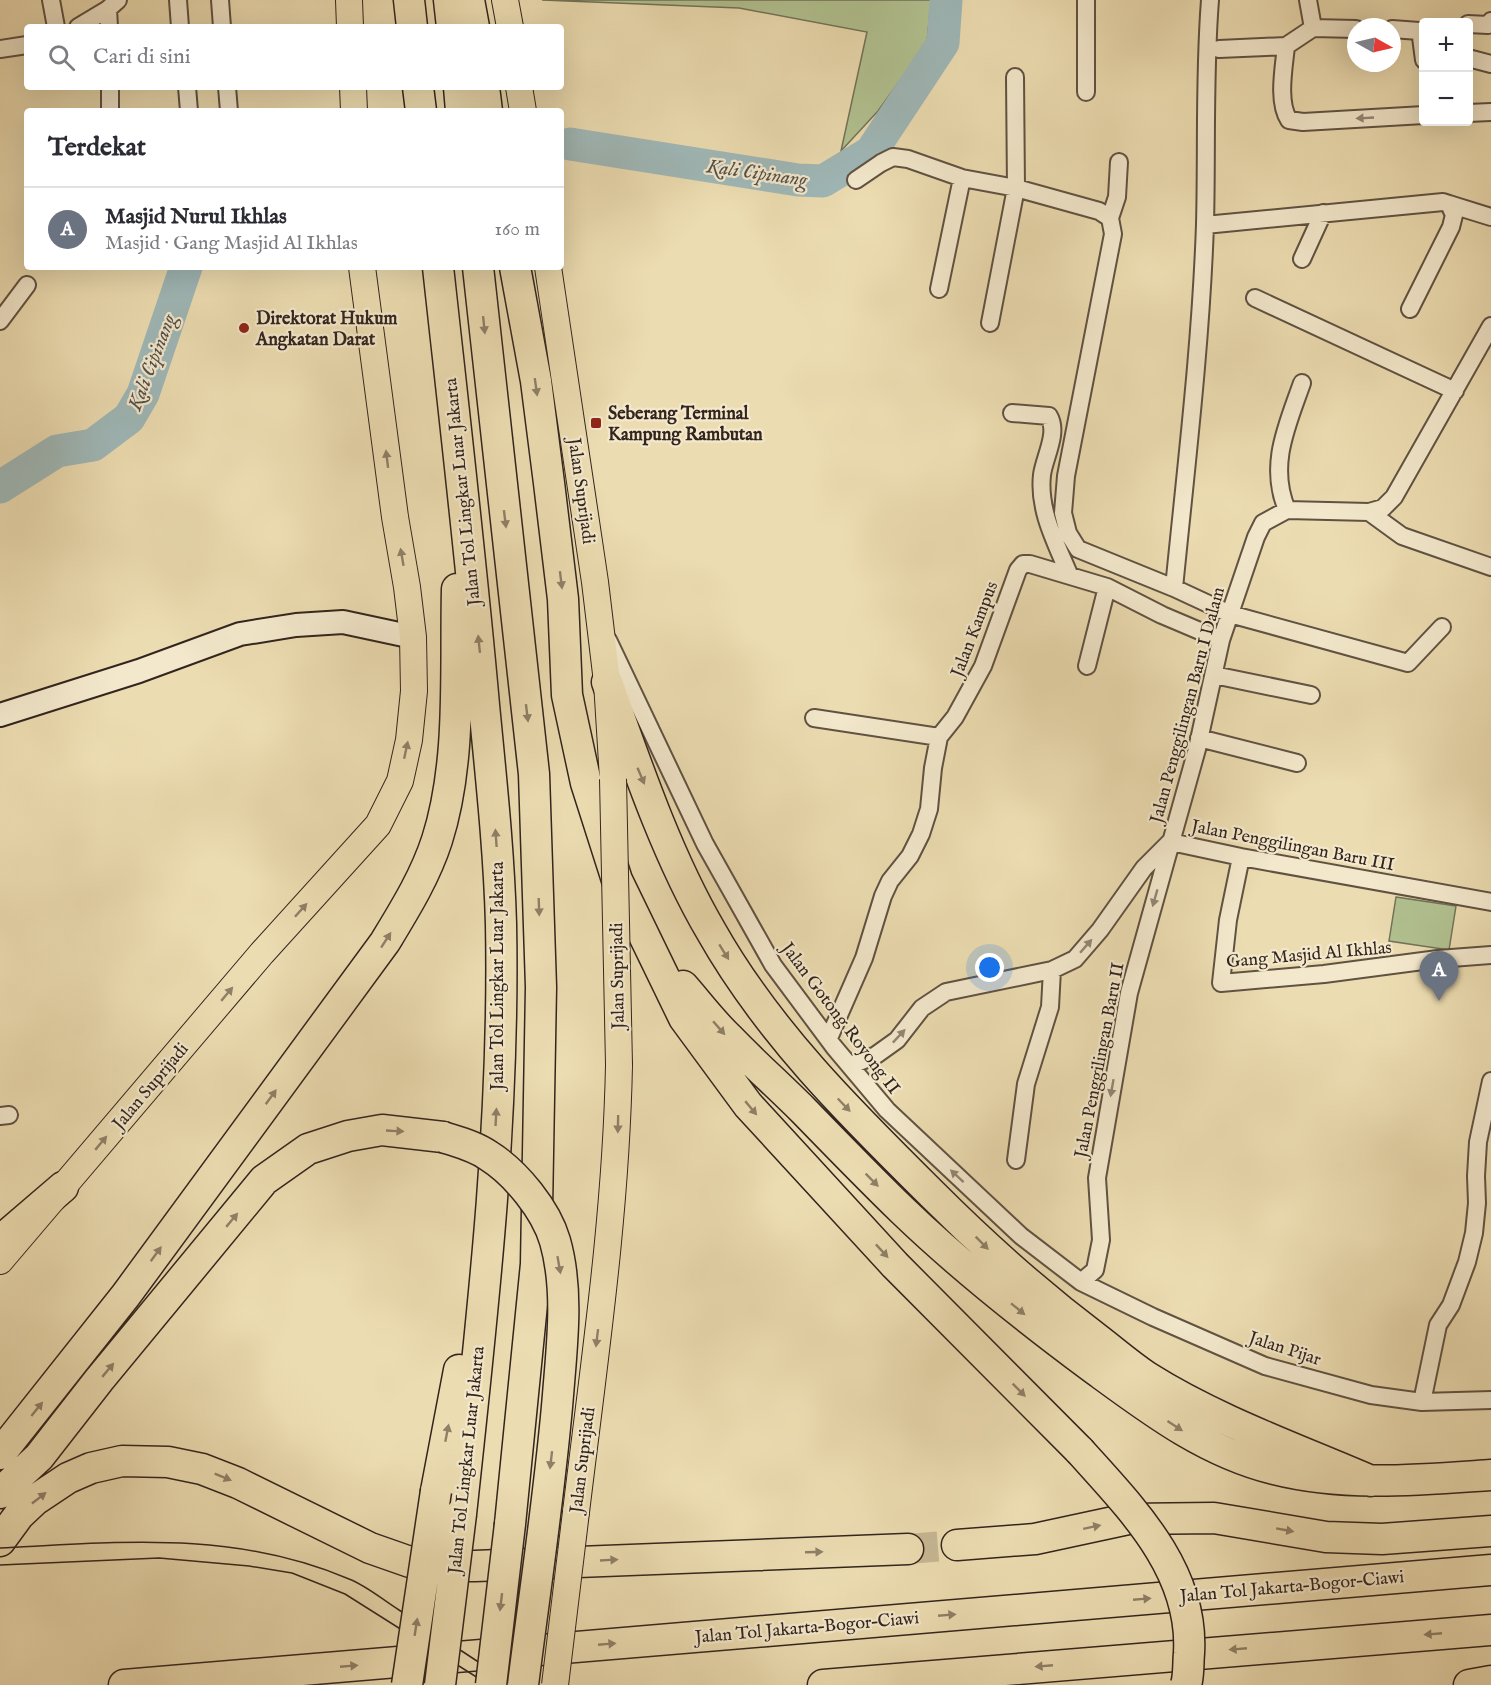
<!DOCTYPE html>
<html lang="id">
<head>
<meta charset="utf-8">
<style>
  body { margin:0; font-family:"IM FELL English",serif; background:#f2f2f3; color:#2b2b33 }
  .controls { position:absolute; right:18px; top:18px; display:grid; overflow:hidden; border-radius:6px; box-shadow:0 6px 24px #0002 }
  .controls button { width:54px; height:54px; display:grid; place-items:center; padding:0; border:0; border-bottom:2px solid #e1e1e2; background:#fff; color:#2b2b33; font:30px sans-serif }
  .compass { position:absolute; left:1347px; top:18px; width:54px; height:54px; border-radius:50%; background:#fff; box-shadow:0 6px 24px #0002; rotate:98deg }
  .you { position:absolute; left:990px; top:968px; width:21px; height:21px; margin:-15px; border:4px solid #fff; border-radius:50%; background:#1a73e8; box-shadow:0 0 0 9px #1a73e833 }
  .badge { display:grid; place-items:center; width:39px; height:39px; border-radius:50%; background:#8f2418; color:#fff; font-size:20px; font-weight:700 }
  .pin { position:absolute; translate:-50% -50px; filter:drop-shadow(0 2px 3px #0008) }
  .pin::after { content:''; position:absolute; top:32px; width:21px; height:18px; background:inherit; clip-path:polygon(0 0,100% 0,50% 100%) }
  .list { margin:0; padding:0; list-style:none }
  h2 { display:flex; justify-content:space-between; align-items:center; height:78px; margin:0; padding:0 24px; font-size:26px }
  h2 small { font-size:20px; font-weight:400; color:#7c7c81 }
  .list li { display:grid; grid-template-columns:39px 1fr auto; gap:18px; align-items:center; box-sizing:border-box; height:84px; padding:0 24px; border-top:2px solid #e1e1e2 }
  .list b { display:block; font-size:22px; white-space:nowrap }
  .list p { margin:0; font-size:20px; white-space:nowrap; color:#7c7c81 }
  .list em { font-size:20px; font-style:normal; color:#7c7c81 }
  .icon { flex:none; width:33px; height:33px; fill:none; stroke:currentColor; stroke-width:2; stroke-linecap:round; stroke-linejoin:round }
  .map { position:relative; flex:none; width:1491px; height:1685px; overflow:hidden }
  .search { position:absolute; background:#fff; box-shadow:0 6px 24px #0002; left:24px; top:24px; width:540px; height:66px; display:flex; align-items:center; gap:15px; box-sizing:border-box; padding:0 21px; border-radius:6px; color:#7c7c81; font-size:22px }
  .panel { position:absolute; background:#fff; box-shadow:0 6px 24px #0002; left:24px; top:108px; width:540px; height:162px; border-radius:6px }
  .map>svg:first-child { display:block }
  .green { fill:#b2c291; stroke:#727358; stroke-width:1.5 }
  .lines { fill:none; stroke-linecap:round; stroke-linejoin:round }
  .river { stroke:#9fb8b8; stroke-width:33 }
  .highway-tunnel { stroke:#c7b794; stroke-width:30; stroke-dasharray:30 15; stroke-linecap:butt }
  .street-casing { stroke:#605243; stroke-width:20 }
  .secondary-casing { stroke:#32241e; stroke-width:26 }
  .primary-casing { stroke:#32241e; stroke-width:28 }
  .highway-casing { stroke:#32241e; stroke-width:33 }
  .street { stroke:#f3e8cc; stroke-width:16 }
  .secondary { stroke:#f3e8cc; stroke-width:22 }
  .primary { stroke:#ecdcb1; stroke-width:26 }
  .highway { stroke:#ecdcb1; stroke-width:30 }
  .tram { stroke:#32241e; stroke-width:1.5 }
  .primary-bridge-casing { stroke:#32241e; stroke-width:28; stroke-linecap:butt }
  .highway-bridge-casing { stroke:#32241e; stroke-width:33; stroke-linecap:butt }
  .primary-bridge { stroke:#ecdcb1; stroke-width:26 }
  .highway-bridge { stroke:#ecdcb1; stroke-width:30 }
  .oneway { fill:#928675 }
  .oneway2 { fill:#8f8068 }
  .poi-dot { fill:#8f2418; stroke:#f3e8cc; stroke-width:2 }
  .labels { text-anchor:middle; stroke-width:4.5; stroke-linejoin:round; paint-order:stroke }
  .poi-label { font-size:18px; font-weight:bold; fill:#32241e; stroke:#f3e8cc; text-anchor:start }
  .street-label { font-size:18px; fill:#32241e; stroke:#f3e8cc }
  .water-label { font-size:20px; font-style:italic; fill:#53504c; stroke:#f3e8cc }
</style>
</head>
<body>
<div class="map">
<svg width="1491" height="1685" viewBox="0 0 1491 1685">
  <rect width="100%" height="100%" fill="#ecdcb1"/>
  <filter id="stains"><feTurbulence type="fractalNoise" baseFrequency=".00333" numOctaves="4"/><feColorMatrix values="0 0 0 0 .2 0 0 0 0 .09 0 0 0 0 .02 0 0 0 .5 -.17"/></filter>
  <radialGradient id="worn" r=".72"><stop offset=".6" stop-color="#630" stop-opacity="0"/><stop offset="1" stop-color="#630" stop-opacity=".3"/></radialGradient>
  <path class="green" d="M542,0H931L927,43L878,111L841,151L867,32L739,8Z
    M1396,897L1456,906L1449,950L1389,941Z"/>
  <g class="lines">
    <path class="river" d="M570,144L798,180L823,181L871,152L943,43L946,0
      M0,487L57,451L93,445L129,418L143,394L186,267"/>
    <path class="highway-tunnel" d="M908,1549L957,1545"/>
    <g class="street-casing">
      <path id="street" d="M51,0L56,27
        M178,0L180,27
        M220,0L222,27
        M1308,0L1313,28
        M108,9L109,27
        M1468,24L1488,25L1491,21
        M78,27L108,9L118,0
        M1392,29L1419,31L1421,37L1424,60
        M1286,46C1284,67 1277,102 1289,120L1303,122L1424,115
        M0,49L27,45
        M1219,49L1286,46L1313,28L1356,29
        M1468,58L1491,64
        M110,87V111
        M187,87L189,111
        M227,87L229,111
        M1086,92V0
        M1468,113L1491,112
        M856,180L881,163L893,157L908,159L962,178L1016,188L1099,211L1110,218L1113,234L1066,476L1063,513L1068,533L1078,549L1174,588L1230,614L1408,663L1442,627
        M1449,204L1491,217
        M1110,218L1117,197L1119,162
        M1205,225L1443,202L1449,204L1454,215L1451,227L1410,309
        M1302,259L1323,213
        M939,289L962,178
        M1255,298L1455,391
        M0,321L27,285
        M990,323L1016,188L1015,77
        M1012,413L1049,416C1059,433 1044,458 1042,475C1038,510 1056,543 1069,574
        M1287,510C1268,465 1287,426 1302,383
        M1369,512L1402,536L1491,567
        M1174,588C1186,467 1201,345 1205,224C1207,149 1204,75 1210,0
        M608,640L705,844L773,965L834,1047L887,1110L1021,1236L1081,1282L1153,1317L1265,1366L1371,1395L1422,1402L1491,1400
        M1087,666L1107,587
        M1214,675L1311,695
        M814,718L939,737
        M1199,738L1297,763
        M1171,842L1241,857L1491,902
        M1241,857L1228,920L1221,983L1324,974L1438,959L1491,955
        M829,1038L864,958L883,896L890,881L910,856L921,834L929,809L933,768L939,737L955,717L983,666L1018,570L1023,564H1030L1107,587L1162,615L1221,640
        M850,1066L876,1055L897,1040L922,1008L946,992L1052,970L1075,959L1100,930L1144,868L1170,842
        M0,1116L9,1115
        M1016,1160L1026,1084L1050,1007L1052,970
        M1081,1282L1095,1270L1101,1240L1097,1178L1129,993L1197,749L1221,640L1256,537L1263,523L1287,510L1369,512L1383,508L1394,497L1491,326
        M1422,1402L1438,1325L1451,1305L1467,1262L1474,1233L1477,1203L1476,1176L1478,1142L1491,1081"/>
    </g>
    <g class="secondary-casing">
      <path id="secondary" d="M0,715L139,671L240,634L296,625L343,622L413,637"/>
    </g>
    <g class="primary-casing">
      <path id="primary" d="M349,0L350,27
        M505,0L510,27
        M353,87L354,111
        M519,87L523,111
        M548,267L595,582L607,682L613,779
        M0,1261L262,953L378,825L400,781L409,740L414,691L413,637L407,587L395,517L362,267
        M576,1512C594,1363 616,1216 619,1065"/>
    </g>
    <g class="highway-casing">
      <path id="highway" d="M409,0L412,27
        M449,0L452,27
        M469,0L474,27
        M418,87L421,111
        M459,87L461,111
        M484,87L487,111
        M438,267C454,413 471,559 484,705C491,778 499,851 501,924C505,1122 482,1319 461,1514
        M478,267L534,774L541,987L536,1264L510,1524
        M515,267L536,381L549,483L563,599L567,695L586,783L617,880L684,1018L748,1105L895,1265L1080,1451
        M607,682C636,764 667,856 711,931C768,1032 850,1113 932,1194C984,1246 1038,1294 1096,1338C1113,1351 1129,1365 1147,1377C1215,1420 1297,1449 1371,1481
        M683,986C698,1003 712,1022 729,1038C753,1063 779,1086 804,1111C836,1144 868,1177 902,1210C961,1267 1027,1319 1093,1368C1149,1409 1205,1452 1274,1469C1345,1487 1418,1480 1491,1475
        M0,1241L63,1187
        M0,1454L126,1295L385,942C405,909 425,877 437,840C462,762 455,671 457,589
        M436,1491L459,1370
        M0,1493L39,1457L99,1380L264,1180L308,1149L348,1136L382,1130L443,1137
        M0,1541L19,1515L35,1500L68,1478L91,1468L122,1461L168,1462L202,1469L238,1483L370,1548L410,1562L445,1566H475L908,1549
        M957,1545L1035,1539L1128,1519L1214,1518L1326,1537L1382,1539L1491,1531
        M124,1685L1491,1570
        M823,1685L1491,1630
        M1469,1685L1491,1681"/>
    </g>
    <use href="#street" class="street"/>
    <use href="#secondary" class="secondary"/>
    <use href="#primary" class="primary"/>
    <use href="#highway" class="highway"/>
    <path class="tram" d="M0,1548C121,1542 234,1530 349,1579C367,1586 383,1600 399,1610C437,1635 476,1660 513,1685
      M0,1565L159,1558L249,1566L292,1573L345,1594L489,1685"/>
    <g class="primary-bridge-casing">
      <path id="primary-bridge" d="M613,779L619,1065
        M555,1685L576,1512"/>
    </g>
    <g class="highway-bridge-casing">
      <path id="highway-bridge" d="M443,1137C458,1142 475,1146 489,1156C516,1173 546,1210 555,1241C569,1290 562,1345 558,1395C550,1492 535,1589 523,1685
        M1080,1451C1131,1508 1194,1570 1189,1653C1188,1663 1189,1675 1186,1685
        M407,1685L436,1491
        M440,1685L461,1514
        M491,1685L510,1524"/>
    </g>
    <use href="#primary-bridge" class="primary-bridge"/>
    <use href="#highway-bridge" class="highway-bridge"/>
  </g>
  <defs><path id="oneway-solid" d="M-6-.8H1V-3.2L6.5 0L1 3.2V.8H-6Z" transform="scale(1.5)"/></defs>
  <g class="oneway">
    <use href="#oneway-solid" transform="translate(1365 118) rotate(177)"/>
    <use href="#oneway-solid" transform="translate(1155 898) rotate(106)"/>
    <use href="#oneway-solid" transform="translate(1086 946) rotate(-49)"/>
    <use href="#oneway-solid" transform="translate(899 1036) rotate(-47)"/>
    <use href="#oneway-solid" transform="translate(1112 1088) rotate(100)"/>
    <use href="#oneway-solid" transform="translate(957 1176) rotate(-137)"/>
  </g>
  <g class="oneway2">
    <use href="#oneway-solid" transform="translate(484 325) rotate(84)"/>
    <use href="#oneway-solid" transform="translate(536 387) rotate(82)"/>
    <use href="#oneway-solid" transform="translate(387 459) rotate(-97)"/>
    <use href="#oneway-solid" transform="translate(505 519) rotate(83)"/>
    <use href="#oneway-solid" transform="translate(402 557) rotate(-100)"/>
    <use href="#oneway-solid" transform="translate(561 580) rotate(83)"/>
    <use href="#oneway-solid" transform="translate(479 644) rotate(-96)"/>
    <use href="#oneway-solid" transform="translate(527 713) rotate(83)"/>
    <use href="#oneway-solid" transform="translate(406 750) rotate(-78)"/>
    <use href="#oneway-solid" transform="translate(641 776) rotate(67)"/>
    <use href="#oneway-solid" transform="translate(496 838) rotate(-94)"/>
    <use href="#oneway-solid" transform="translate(539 907) rotate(88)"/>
    <use href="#oneway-solid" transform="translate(301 910) rotate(-48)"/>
    <use href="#oneway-solid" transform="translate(386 940) rotate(-57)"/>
    <use href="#oneway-solid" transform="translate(724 952) rotate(58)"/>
    <use href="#oneway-solid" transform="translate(227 994) rotate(-50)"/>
    <use href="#oneway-solid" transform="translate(719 1028) rotate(49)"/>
    <use href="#oneway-solid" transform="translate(271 1097) rotate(-54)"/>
    <use href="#oneway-solid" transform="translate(844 1105) rotate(46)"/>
    <use href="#oneway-solid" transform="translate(751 1108) rotate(50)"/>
    <use href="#oneway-solid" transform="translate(496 1117) rotate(-87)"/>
    <use href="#oneway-solid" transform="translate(618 1124) rotate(91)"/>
    <use href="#oneway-solid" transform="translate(395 1131) rotate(3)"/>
    <use href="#oneway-solid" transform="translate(101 1143) rotate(-50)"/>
    <use href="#oneway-solid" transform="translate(872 1180) rotate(45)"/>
    <use href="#oneway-solid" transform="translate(232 1220) rotate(-50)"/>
    <use href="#oneway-solid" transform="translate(982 1243) rotate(45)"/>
    <use href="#oneway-solid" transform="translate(882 1251) rotate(47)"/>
    <use href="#oneway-solid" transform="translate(156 1254) rotate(-54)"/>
    <use href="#oneway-solid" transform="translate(559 1265) rotate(80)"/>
    <use href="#oneway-solid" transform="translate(1018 1309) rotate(39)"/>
    <use href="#oneway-solid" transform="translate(597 1338) rotate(97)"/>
    <use href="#oneway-solid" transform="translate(108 1370) rotate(-50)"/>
    <use href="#oneway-solid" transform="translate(1019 1390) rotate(45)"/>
    <use href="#oneway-solid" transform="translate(37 1409) rotate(-51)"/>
    <use href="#oneway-solid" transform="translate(1175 1426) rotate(33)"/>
    <use href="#oneway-solid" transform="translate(447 1433) rotate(-79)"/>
    <use href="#oneway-solid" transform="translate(551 1460) rotate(97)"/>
    <use href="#oneway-solid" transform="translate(223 1477) rotate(22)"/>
    <use href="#oneway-solid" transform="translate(39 1498) rotate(-38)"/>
    <use href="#oneway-solid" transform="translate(1092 1527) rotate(-12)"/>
    <use href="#oneway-solid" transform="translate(1285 1530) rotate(10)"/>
    <use href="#oneway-solid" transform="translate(814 1552) rotate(-2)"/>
    <use href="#oneway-solid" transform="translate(609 1560) rotate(-3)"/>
    <use href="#oneway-solid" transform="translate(1142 1599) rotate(-5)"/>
    <use href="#oneway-solid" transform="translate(501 1602) rotate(97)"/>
    <use href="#oneway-solid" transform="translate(947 1615) rotate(-5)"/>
    <use href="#oneway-solid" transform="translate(416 1627) rotate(-81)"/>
    <use href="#oneway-solid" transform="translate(1433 1634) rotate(175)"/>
    <use href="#oneway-solid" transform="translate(607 1644) rotate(-5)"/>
    <use href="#oneway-solid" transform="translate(1238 1649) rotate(175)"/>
    <use href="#oneway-solid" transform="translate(349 1666) rotate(-5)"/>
    <use href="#oneway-solid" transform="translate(1044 1666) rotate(175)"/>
  </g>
  <g class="poi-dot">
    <circle cx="244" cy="328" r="6"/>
    <rect x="590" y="417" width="12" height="12" rx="3"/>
  </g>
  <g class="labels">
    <g class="poi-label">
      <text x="256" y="324">Direktorat Hukum<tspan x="256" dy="21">Angkatan Darat</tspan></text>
      <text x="608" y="419">Seberang Terminal<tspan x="608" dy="21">Kampung Rambutan</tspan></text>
    </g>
    <g class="street-label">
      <text transform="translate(582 491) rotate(82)" y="6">Jalan Suprijadi</text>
      <text transform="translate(462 492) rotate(-96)" y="6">Jalan Tol Lingkar Luar Jakarta</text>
      <text transform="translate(974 629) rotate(-69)" y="6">Jalan Kampus</text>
      <text transform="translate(1187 705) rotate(-75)" y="6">Jalan Penggilingan Baru I Dalam</text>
      <text transform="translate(1293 845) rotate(11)" y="6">Jalan Penggilingan Baru III</text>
      <text transform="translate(1309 954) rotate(-5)" y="6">Gang Masjid Al Ikhlas</text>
      <text transform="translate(497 976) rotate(-90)" y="6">Jalan Tol Lingkar Luar Jakarta</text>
      <text transform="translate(617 976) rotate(-91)" y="6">Jalan Suprijadi</text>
      <text transform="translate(841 1018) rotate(53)" y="6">Jalan Gotong Royong II</text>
      <text transform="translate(1099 1060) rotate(-79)" y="6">Jalan Penggilingan Baru II</text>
      <text transform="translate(150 1086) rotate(-50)" y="6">Jalan Suprijadi</text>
      <text transform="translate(1285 1348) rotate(18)" y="6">Jalan Pijar</text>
      <text transform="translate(466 1460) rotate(-84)" y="6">Jalan Tol Lingkar Luar Jakarta</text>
      <text transform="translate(582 1460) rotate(-83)" y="6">Jalan Suprijadi</text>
      <text transform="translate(1292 1586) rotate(-5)" y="6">Jalan Tol Jakarta–Bogor–Ciawi</text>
      <text transform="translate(807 1627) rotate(-5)" y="6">Jalan Tol Jakarta–Bogor–Ciawi</text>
    </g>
    <g class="water-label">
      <text transform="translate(757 172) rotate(8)" y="7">Kali Cipinang</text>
      <text transform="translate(151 362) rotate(-69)" y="7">Kali Cipinang</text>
    </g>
  </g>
  <rect width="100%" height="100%" filter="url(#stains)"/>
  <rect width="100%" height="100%" fill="url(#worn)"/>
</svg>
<div class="controls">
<button>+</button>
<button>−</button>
</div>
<svg class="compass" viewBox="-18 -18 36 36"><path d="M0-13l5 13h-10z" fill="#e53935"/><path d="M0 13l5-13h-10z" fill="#7c7c81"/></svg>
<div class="you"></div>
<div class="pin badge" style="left:1439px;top:1001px;background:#6b7280">A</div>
<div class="search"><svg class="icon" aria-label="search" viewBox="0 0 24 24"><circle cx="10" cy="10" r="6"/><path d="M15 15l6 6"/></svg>Cari di sini</div>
<section class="panel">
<h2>Terdekat<small></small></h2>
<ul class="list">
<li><span class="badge" style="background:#6b7280">A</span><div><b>Masjid Nurul Ikhlas</b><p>Masjid · Gang Masjid Al Ikhlas</p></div><em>160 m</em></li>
</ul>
</section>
</div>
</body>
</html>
